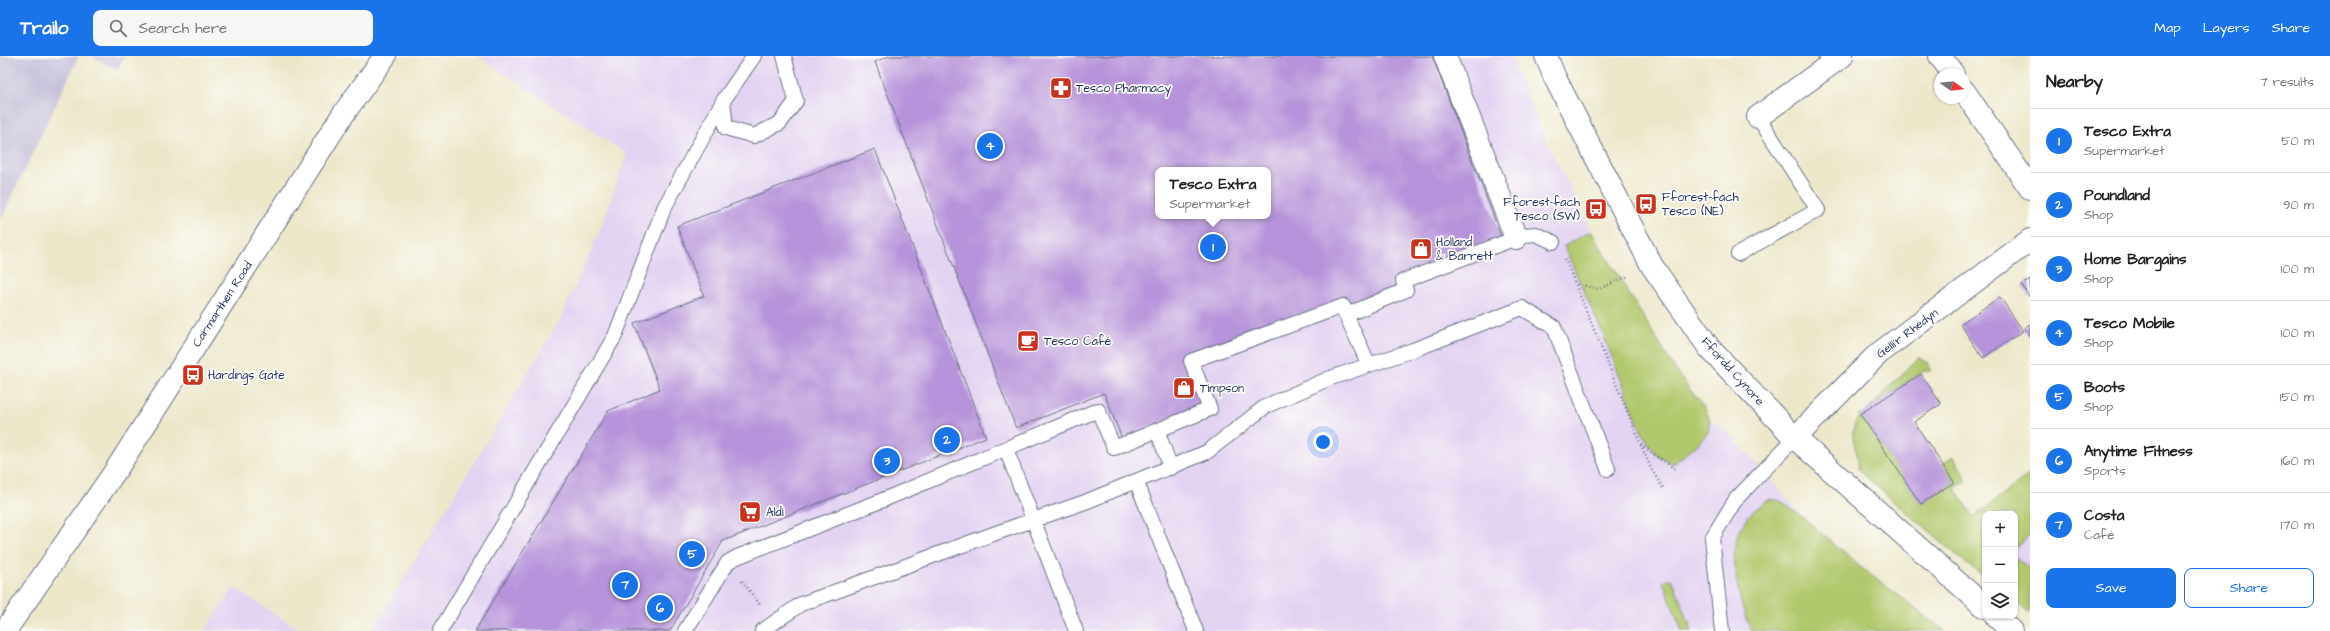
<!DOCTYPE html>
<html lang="en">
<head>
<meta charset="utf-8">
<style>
  body { margin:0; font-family:"Architects Daughter",sans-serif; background:#f6f6f6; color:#222 }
  .controls { position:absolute; right:12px; bottom:12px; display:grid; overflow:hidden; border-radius:8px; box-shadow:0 1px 3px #0004 }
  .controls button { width:36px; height:36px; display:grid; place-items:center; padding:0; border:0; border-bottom:1px solid #e0e0e0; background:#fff; color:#222; font:20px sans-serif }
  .compass { position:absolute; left:1934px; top:12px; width:36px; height:36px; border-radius:50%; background:#fff; box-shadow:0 1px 3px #0004; rotate:105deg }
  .you { position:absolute; left:1323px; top:386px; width:14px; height:14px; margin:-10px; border:3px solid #fff; border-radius:50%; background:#1a73e8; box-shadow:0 0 0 6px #1a73e833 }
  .badge { display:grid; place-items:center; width:26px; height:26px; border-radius:50%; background:#1a73e8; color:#fff; font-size:13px; font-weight:700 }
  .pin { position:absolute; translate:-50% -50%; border:2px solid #fff; box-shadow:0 1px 4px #0006 }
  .popup { position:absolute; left:1155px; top:111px; width:116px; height:52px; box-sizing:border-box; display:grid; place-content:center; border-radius:8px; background:#fff; filter:drop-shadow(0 1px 3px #0005); font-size:13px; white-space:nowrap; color:#767676 }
  .popup b { font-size:15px; color:#222 }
  .popup::after { content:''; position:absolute; left:50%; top:100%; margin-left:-8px; border:8px solid transparent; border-top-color:#fff }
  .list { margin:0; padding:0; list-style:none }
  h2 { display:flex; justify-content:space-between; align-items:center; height:52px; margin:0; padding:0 16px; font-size:17px }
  h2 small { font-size:13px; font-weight:400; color:#767676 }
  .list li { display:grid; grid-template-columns:26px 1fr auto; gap:12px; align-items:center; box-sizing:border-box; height:64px; padding:0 16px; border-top:1px solid #e0e0e0 }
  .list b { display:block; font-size:15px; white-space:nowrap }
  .list p { margin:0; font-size:13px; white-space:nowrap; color:#767676 }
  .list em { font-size:13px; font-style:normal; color:#767676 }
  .actions { display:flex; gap:8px; padding:12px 16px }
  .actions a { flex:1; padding:9px 0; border:1px solid #1a73e8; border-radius:8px; text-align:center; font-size:14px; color:#1a73e8 }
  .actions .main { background:#1a73e8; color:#fff }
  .icon { flex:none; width:22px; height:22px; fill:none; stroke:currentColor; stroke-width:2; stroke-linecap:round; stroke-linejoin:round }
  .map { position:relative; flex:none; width:2030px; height:575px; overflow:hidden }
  header { display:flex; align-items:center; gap:24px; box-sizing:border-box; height:56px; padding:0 20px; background:#1a73e8; color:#fff }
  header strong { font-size:19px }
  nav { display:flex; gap:22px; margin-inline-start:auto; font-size:14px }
  .search { width:280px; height:36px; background:#f6f6f6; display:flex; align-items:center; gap:10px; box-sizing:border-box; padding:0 14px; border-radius:8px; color:#767676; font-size:15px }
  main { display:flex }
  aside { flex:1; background:#fff }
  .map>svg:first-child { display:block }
  .built { fill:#e3d3f2; fill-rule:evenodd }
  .industrial { fill:#c6c0da }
  .green { fill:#b1c86c; stroke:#667c65 }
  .building { fill:#b693da; fill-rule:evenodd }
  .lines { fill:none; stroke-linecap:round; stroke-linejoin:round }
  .lane-casing { stroke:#646f84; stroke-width:16 }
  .street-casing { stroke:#646f84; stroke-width:24 }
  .secondary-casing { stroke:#646f84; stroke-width:24 }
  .path { stroke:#646f84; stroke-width:2.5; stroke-dasharray:1 3; stroke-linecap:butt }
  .lane { stroke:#fff; stroke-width:14 }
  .street { stroke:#fff; stroke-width:22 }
  .secondary { stroke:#fff; stroke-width:22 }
  .labels { text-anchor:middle; stroke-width:3.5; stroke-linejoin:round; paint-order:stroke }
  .poi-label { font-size:12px; fill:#1b2f5e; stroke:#fdfcf7; text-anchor:start }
  .street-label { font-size:12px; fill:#1b2f5e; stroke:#fdfcf7 }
</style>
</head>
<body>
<header>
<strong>Trailo</strong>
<div class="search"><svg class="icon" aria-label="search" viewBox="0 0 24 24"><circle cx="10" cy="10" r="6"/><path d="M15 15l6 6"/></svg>Search here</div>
<nav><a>Map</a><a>Layers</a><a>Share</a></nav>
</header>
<main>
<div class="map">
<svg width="2030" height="575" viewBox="0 0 2030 575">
  <rect width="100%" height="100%" fill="#fdfcf7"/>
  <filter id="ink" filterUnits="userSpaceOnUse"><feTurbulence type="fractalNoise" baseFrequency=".025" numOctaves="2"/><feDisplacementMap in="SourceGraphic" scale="8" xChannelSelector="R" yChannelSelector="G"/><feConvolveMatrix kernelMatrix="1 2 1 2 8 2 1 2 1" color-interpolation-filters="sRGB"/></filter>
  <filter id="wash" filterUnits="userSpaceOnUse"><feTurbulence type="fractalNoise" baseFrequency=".012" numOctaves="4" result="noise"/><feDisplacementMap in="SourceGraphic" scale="16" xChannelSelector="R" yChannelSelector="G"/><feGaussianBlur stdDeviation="0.9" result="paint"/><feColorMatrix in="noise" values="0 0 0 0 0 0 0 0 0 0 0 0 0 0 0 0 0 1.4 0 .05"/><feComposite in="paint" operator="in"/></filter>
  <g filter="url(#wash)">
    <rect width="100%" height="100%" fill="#ede7ca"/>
    <path class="built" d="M478,0H1510L1542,76L1596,185L1679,320L1704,351L1710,364L1730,378L1805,463L1830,485L1882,528L1932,563L1945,575H372L561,262L601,172L627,98ZM1158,114H1268V160H1158Z
      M2030,479V557L2015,545V491Z
      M234,532L302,575H204Z"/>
    <path class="industrial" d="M0,0H79L0,165Z
      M91,0H125L117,14Z"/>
    <path class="green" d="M1591,175L1679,320L1704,351L1710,364L1708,377L1699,387L1673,408L1657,399L1643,379L1602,276L1564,190Z
      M1919,301L1929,308L1931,315H1923L1868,353Z
      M1860,358L1921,448L1954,426L1942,409L1953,400L1967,424L1955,432L1974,461L2030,418V479L2015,491V458H1985V521L1963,505L1858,414C1860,390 1844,383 1860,358Z
      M1771,443L1781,445L1805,463L1859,510L1945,575H1752C1741,559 1730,503 1736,484C1741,467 1754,450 1771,443Z
      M2015,502L2030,512V557L2015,545Z
      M1668,523L1673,524L1692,575H1682L1663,526Z"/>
    <g id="blocks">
      <path class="building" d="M889,0H1432L1502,183L1403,232L1350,253L1346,242L1184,306L1202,350L1122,383L1104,337L1016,372L875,6ZM1158,114H1268V160H1158Z
        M875,93L986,381L723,485L670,575H475L608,355L660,333L634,267L704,240L677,170Z
        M2030,224V242L2022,229Z
        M2000,241L2023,275L1983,302L1960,268Z
        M2030,268V281L2024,272Z
        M1921,318L1941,348L1914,366L1954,426L1921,448L1860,358Z"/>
    </g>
  </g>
  <g filter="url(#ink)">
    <use href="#blocks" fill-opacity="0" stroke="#646f84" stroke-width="1"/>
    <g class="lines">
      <g class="lane-casing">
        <path id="lane" d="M723,45L726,72L754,80L780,67L796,45L784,0
          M1738,198L1818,154L1758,61
          M1346,259L1369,309
          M1157,374L1171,412
          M1006,393L1076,575
          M1137,427L1196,575
          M440,575L615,280L664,152L723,45L754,0
          M685,575L728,506L737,501L878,446L1098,354L1114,392L1210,353L1191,305L1343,250L1346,259L1406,234L1403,225L1524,179L1536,178L1553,186
          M762,575L801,548L996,477L1085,446L1207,396L1266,350L1328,323L1413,294L1522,252L1554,271L1608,413
          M1722,575L1712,482L1736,443L1795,382"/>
      </g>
      <g class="street-casing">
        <path id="street" d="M1445,0L1516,182
          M1940,0L1953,18
          M1964,35L2030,132
          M1758,61L1842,0
          M1795,382L1878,298L2030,184
          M5,575L116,414L342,60L385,0"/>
      </g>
      <g class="secondary-casing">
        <path id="secondary" d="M1546,0L1555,22L1652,210L1710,293L1795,382L1985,551
          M1996,560L2011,575"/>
      </g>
      <path class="path" d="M1565,203L1651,413L1663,432
        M1577,228L1599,233L1629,220
        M1641,389L1675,413
        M742,525L761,550"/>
      <use href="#lane" class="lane"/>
      <use href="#street" class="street"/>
      <use href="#secondary" class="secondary"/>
    </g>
  </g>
  <defs>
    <g id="pharmacy-square" transform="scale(1.15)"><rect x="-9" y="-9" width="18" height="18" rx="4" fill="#c8321e" stroke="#fdfcf7"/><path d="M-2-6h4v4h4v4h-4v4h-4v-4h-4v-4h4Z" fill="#fff"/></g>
    <g id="bus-square" transform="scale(1.15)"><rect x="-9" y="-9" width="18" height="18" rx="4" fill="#c8321e" stroke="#fdfcf7"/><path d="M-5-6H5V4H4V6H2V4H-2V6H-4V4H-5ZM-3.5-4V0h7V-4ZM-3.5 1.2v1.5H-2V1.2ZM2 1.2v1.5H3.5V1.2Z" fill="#fff"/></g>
    <g id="shop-square" transform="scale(1.15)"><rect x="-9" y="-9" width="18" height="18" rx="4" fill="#c8321e" stroke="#fdfcf7"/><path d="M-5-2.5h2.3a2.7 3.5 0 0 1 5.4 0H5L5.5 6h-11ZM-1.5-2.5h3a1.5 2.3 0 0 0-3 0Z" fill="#fff"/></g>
    <g id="cafe-square" transform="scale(1.15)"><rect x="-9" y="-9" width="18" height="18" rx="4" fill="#c8321e" stroke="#fdfcf7"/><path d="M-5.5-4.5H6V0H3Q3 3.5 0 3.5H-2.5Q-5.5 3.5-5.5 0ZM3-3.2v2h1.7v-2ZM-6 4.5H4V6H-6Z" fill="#fff"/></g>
    <g id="supermarket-square" transform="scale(1.15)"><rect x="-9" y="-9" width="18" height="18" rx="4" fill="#c8321e" stroke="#fdfcf7"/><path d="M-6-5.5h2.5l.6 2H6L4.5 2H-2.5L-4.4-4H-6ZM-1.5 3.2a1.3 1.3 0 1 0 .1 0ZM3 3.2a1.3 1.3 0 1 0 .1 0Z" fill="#fff"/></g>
  </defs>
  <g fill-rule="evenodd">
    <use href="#pharmacy-square" x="1061" y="32"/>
    <use href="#bus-square" x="1646" y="148"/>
    <use href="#bus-square" x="1596" y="153"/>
    <use href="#shop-square" x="1421" y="193"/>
    <use href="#cafe-square" x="1028" y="285"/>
    <use href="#bus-square" x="193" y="319"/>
    <use href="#shop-square" x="1184" y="332"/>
    <use href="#supermarket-square" x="750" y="456"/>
  </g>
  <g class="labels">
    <g class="poi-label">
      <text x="1076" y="36">Tesco Pharmacy</text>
      <text x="1662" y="145">Fforest-fach<tspan x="1662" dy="14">Tesco (NE)</tspan></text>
      <text x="1580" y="150" text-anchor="end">Fforest-fach<tspan x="1580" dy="14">Tesco (SW)</tspan></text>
      <text x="1436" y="190">Holland<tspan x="1436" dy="14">&amp; Barrett</tspan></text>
      <text x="1044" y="289">Tesco Café</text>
      <text x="208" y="323">Hardings Gate</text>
      <text x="1200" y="336">Timpson</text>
      <text x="766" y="460">Aldi</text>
    </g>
    <g class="street-label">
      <text transform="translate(222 248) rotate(-57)" y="4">Carmarthen Road</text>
      <text transform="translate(1907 277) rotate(-37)" y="4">Gelli'r Rhedyn</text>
      <text transform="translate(1733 315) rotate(48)" y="4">Ffordd Cynore</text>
    </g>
  </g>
</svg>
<div class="controls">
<button>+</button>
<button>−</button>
<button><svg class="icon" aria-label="layers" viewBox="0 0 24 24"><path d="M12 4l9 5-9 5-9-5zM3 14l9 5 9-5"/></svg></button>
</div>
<svg class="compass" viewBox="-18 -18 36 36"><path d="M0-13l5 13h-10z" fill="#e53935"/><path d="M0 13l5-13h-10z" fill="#767676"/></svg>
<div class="you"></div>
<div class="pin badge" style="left:1213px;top:191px">1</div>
<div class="popup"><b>Tesco Extra</b>Supermarket</div>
<div class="pin badge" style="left:947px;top:384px">2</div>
<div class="pin badge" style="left:887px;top:405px">3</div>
<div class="pin badge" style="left:990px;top:90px">4</div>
<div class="pin badge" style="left:692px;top:498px">5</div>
<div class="pin badge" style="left:660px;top:552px">6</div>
<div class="pin badge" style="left:625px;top:529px">7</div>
</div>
<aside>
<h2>Nearby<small>7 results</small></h2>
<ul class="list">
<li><span class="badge">1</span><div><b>Tesco Extra</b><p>Supermarket</p></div><em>50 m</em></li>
<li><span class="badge">2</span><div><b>Poundland</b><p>Shop</p></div><em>90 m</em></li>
<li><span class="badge">3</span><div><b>Home Bargains</b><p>Shop</p></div><em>100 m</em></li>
<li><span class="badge">4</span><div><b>Tesco Mobile</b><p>Shop</p></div><em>100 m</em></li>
<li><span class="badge">5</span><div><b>Boots</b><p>Shop</p></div><em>150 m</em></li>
<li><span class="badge">6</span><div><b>Anytime Fitness</b><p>Sports</p></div><em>160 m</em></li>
<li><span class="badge">7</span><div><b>Costa</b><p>Café</p></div><em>170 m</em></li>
</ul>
<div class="actions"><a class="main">Save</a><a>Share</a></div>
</aside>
</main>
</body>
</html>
